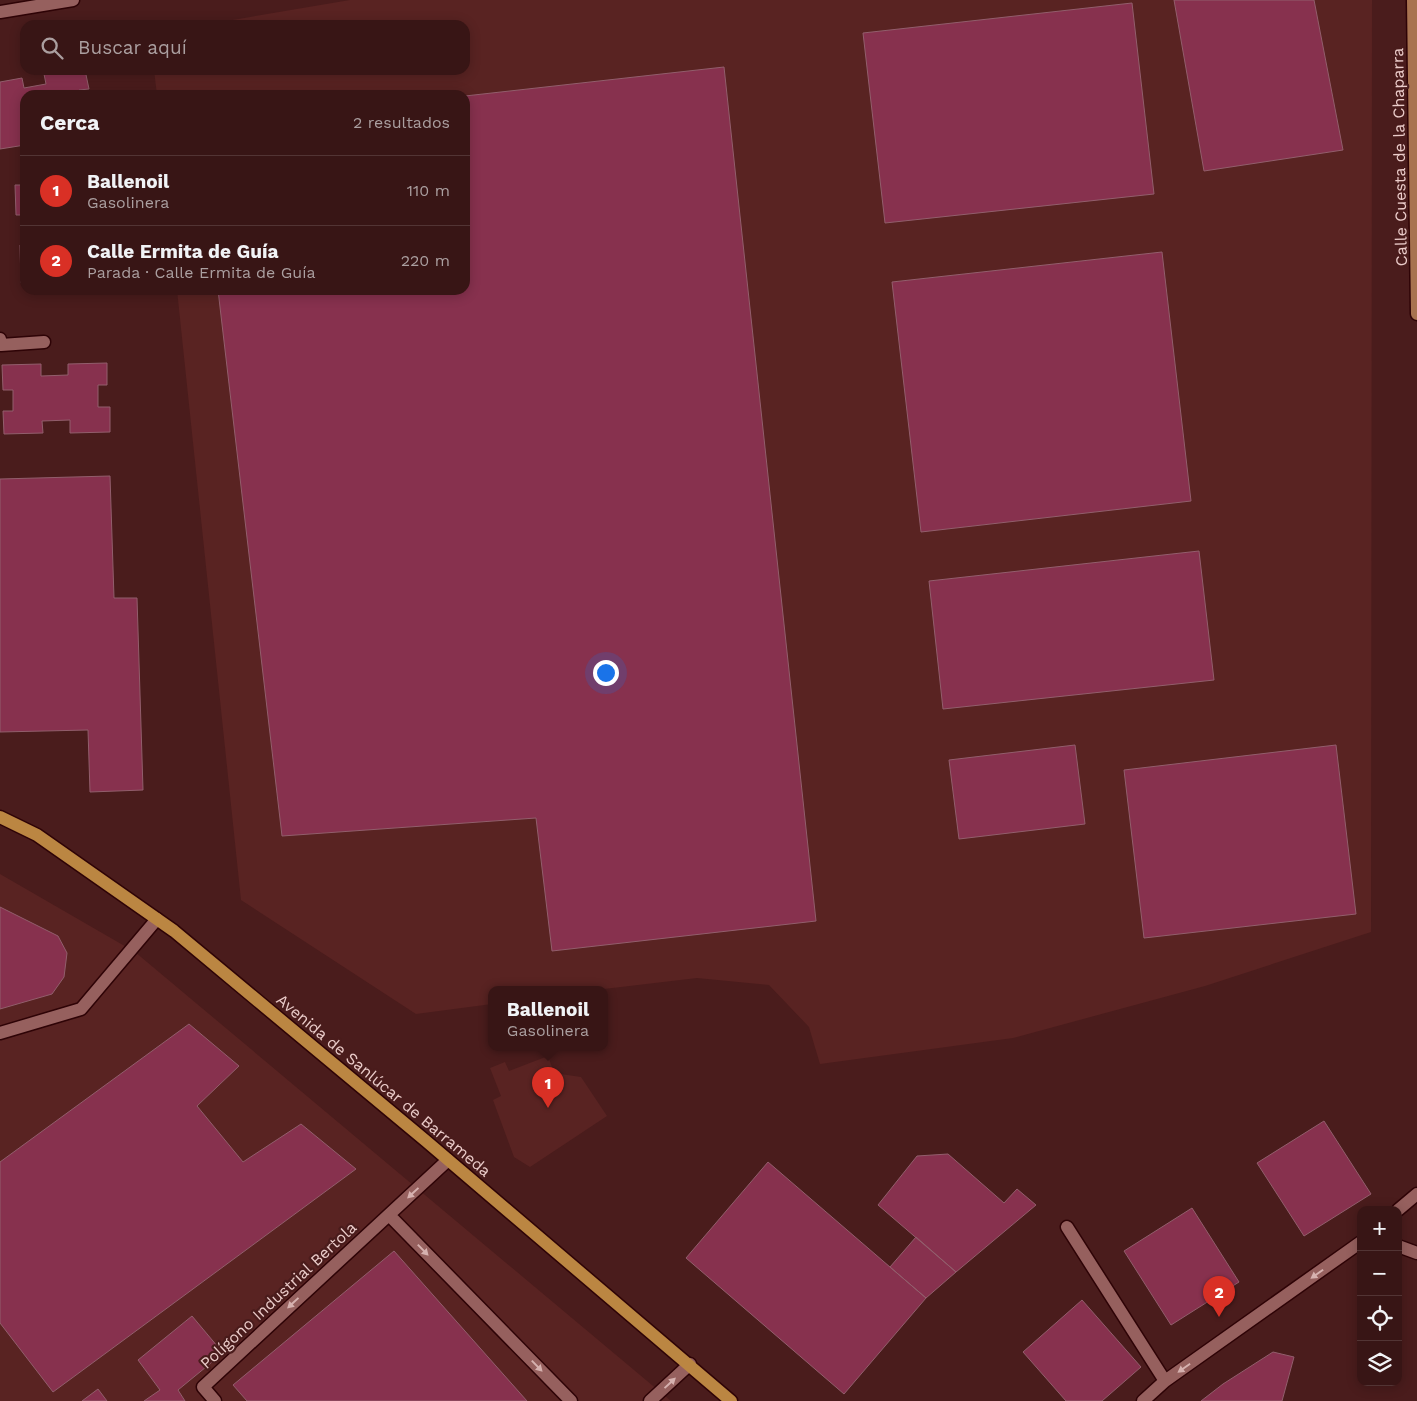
<!DOCTYPE html>
<html lang="es">
<head>
<meta charset="utf-8">
<style>
  body { margin:0; font-family:"Work Sans",sans-serif; background:#3f1e1e; color:#f1f3f6 }
  .controls { position:absolute; right:15px; bottom:15px; display:grid; overflow:hidden; border-radius:10px; box-shadow:0 2px 12px #0003 }
  .controls button { width:45px; height:45px; display:grid; place-items:center; padding:0; border:0; border-bottom:1px solid #523434; background:#381515; color:#f1f3f6; font:25px sans-serif }
  .you { position:absolute; left:605px; top:672px; width:18px; height:18px; margin:-12px; border:4px solid #fff; border-radius:50%; background:#1a73e8; box-shadow:0 0 0 8px #1a73e833 }
  .badge { display:grid; place-items:center; width:32px; height:32px; border-radius:50%; background:#d93025; color:#fff; font-size:16px; font-weight:700 }
  .pin { position:absolute; translate:-50% -41px; filter:drop-shadow(0 1px 2px #0008) }
  .pin::after { content:''; position:absolute; top:26px; width:18px; height:15px; background:inherit; clip-path:polygon(0 0,100% 0,50% 100%) }
  .popup { position:absolute; left:488px; top:986px; width:120px; height:65px; box-sizing:border-box; display:grid; place-content:center; border-radius:10px; background:#381515; filter:drop-shadow(0 1px 4px #0005); font-size:16px; white-space:nowrap; color:#ab9fa0 }
  .popup b { font-size:19px; color:#f1f3f6 }
  .popup::after { content:''; position:absolute; left:50%; top:100%; margin-left:-10px; border:10px solid transparent; border-top-color:#381515 }
  .list { margin:0; padding:0; list-style:none }
  h2 { display:flex; justify-content:space-between; align-items:center; height:65px; margin:0; padding:0 20px; font-size:21px }
  h2 small { font-size:16px; font-weight:400; color:#ab9fa0 }
  .list li { display:grid; grid-template-columns:32px 1fr auto; gap:15px; align-items:center; box-sizing:border-box; height:70px; padding:0 20px; border-top:1px solid #523434 }
  .list b { display:block; font-size:19px; white-space:nowrap }
  .list p { margin:0; font-size:16px; white-space:nowrap; color:#ab9fa0 }
  .list em { font-size:16px; font-style:normal; color:#ab9fa0 }
  .icon { flex:none; width:28px; height:28px; fill:none; stroke:currentColor; stroke-width:2; stroke-linecap:round; stroke-linejoin:round }
  .map { position:relative; flex:none; width:1417px; height:1401px; overflow:hidden }
  .search { position:absolute; background:#381515; box-shadow:0 2px 12px #0003; left:20px; top:20px; width:450px; height:55px; display:flex; align-items:center; gap:12px; box-sizing:border-box; padding:0 18px; border-radius:15px; color:#ab9fa0; font-size:19px }
  .panel { position:absolute; background:#381515; box-shadow:0 2px 12px #0003; left:20px; top:90px; width:450px; height:205px; border-radius:15px }
  .map>svg:first-child { display:block }
  .built { fill:#592322 }
  .building { fill:#87314e; stroke:#925e6c }
  .lines { fill:none; stroke-linecap:round; stroke-linejoin:round }
  .minor-casing { stroke:#2e0306; stroke-width:15 }
  .tertiary-casing { stroke:#2e0306; stroke-width:15 }
  .secondary-casing { stroke:#2e0306; stroke-width:15 }
  .primary-casing { stroke:#2e0306; stroke-width:15 }
  .minor { stroke:#96605e; stroke-width:12 }
  .tertiary { stroke:#96605e; stroke-width:12 }
  .secondary { stroke:#a87350; stroke-width:12 }
  .primary { stroke:#bb8642; stroke-width:12 }
  .oneway { fill:#d6b1af }
  .labels { text-anchor:middle; stroke-width:4.5; stroke-linejoin:round; paint-order:stroke }
  .street-label { font-size:16px; fill:#ebccca; stroke:#4a1c1c }
</style>
</head>
<body>
<div class="map">
<svg width="1417" height="1401" viewBox="0 0 1417 1401">
  <rect width="100%" height="100%" fill="#4a1c1c"/>
  <path class="built" d="M350,0H1372L1371,932L1205,986L1013,1038L820,1064L809,1027L769,985L697,978L604,989H492V1004L416,1014L241,900L177,290H465V95H157L154,70H465V25H203Z
    M0,874L135,952L671,1401H0Z
    M548,1056L554,1073L581,1077L607,1116L530,1167L514,1157L493,1100L501,1096L490,1068L505,1062L509,1071Z"/>
  <path class="building" d="M1174,0H1314L1343,150L1204,171Z
    M1132,3L1154,194L885,223L863,33Z
    M724,67L816,921L552,951L536,818L282,836L218,290H465V96Z
    M66,70H85L89,89L79,90L80,95H25V145L0,149V82L22,78L24,88L46,84L44,74Z
    M15,185H25V215H16Z
    M25,244V282L21,283L20,245Z
    M1162,252L1191,501L921,532L892,282Z
    M107,363V385H98V407H110V432L70,433V420L42,421L43,433L4,434L3,411H13V390H3L2,365L41,364V376L68,375V364Z
    M110,476L114,598H137L143,790L90,792L88,730L0,732V479Z
    M1199,551L1214,680L943,709L929,581Z
    M1075,745L1085,824L959,839L949,760Z
    M1336,745L1356,914L1144,938L1124,770Z
    M0,907L58,936L67,953L64,977L52,994L0,1009Z
    M189,1024L239,1066L197,1106L243,1162L301,1124L356,1169L53,1392L0,1323V1162Z
    M1324,1121L1371,1194L1304,1236L1257,1163Z
    M948,1154L1004,1203L1017,1189L1036,1205L956,1272L878,1205L917,1156Z
    M768,1162L926,1298L844,1394L686,1258Z
    M1192,1208L1239,1282L1171,1325L1124,1251Z
    M916,1237L956,1272L926,1298L890,1267Z
    M394,1251L527,1401H247L233,1385Z
    M1082,1300L1141,1367L1102,1401H1066L1023,1352Z
    M192,1316L223,1353L178,1390L185,1401H144L160,1390L138,1360Z
    M1273,1352L1294,1357L1282,1401H1201L1223,1384Z
    M98,1389L107,1401H82Z"/>
  <g class="lines">
    <g class="minor-casing">
      <path id="minor" d="M0,339L1,345L44,342
        M0,1033L81,1009L157,919
        M1398,1210L1417,1194
        M389,1215L571,1401
        M1067,1227L1165,1381
        M1398,1246L1417,1253
        M215,1401L203,1387L448,1160
        M650,1401L690,1364
        M1143,1401L1165,1381L1361,1242"/>
    </g>
    <g class="tertiary-casing">
      <path id="tertiary" d="M0,12L73,0"/>
    </g>
    <g class="secondary-casing">
      <path id="secondary" d="M1413,0L1417,314"/>
    </g>
    <g class="primary-casing">
      <path id="primary" d="M0,817L37,835L174,931L426,1141L731,1401"/>
    </g>
    <use href="#minor" class="minor"/>
    <use href="#tertiary" class="tertiary"/>
    <use href="#secondary" class="secondary"/>
    <use href="#primary" class="primary"/>
  </g>
  <defs><path id="oneway-solid" d="M-6-.8H1V-3.2L6.5 0L1 3.2V.8H-6Z" transform="scale(1.25)"/></defs>
  <g class="oneway">
    <use href="#oneway-solid" transform="translate(413 1193) rotate(137)"/>
    <use href="#oneway-solid" transform="translate(423 1250) rotate(46)"/>
    <use href="#oneway-solid" transform="translate(1317 1274) rotate(145)"/>
    <use href="#oneway-solid" transform="translate(293 1303) rotate(137)"/>
    <use href="#oneway-solid" transform="translate(537 1366) rotate(46)"/>
    <use href="#oneway-solid" transform="translate(1184 1368) rotate(145)"/>
    <use href="#oneway-solid" transform="translate(670 1383) rotate(-43)"/>
  </g>
  <g class="labels">
    <g class="street-label">
      <text transform="translate(1399 157) rotate(-91)" y="6">Calle Cuesta de la Chaparra</text>
      <text transform="translate(384 1085) rotate(40)" y="6">Avenida de Sanlúcar de Barrameda</text>
      <text transform="translate(278 1295) rotate(-43)" y="6">Polígono Industrial Bertola</text>
    </g>
  </g>
</svg>
<div class="controls">
<button>+</button>
<button>−</button>
<button><svg class="icon" aria-label="locate" viewBox="0 0 24 24"><circle cx="12" cy="12" r="6"/><path d="M12 2v4M12 18v4M2 12h4M18 12h4"/></svg></button>
<button><svg class="icon" aria-label="layers" viewBox="0 0 24 24"><path d="M12 4l9 5-9 5-9-5zM3 14l9 5 9-5"/></svg></button>
</div>
<div class="you"></div>
<div class="pin badge" style="left:548px;top:1108px">1</div>
<div class="popup"><b>Ballenoil</b>Gasolinera</div>
<div class="pin badge" style="left:1219px;top:1317px">2</div>
<div class="search"><svg class="icon" aria-label="search" viewBox="0 0 24 24"><circle cx="10" cy="10" r="6"/><path d="M15 15l6 6"/></svg>Buscar aquí</div>
<section class="panel">
<h2>Cerca<small>2 resultados</small></h2>
<ul class="list">
<li><span class="badge">1</span><div><b>Ballenoil</b><p>Gasolinera</p></div><em>110 m</em></li>
<li><span class="badge">2</span><div><b>Calle Ermita de Guía</b><p>Parada · Calle Ermita de Guía</p></div><em>220 m</em></li>
</ul>
</section>
</div>
</body>
</html>
